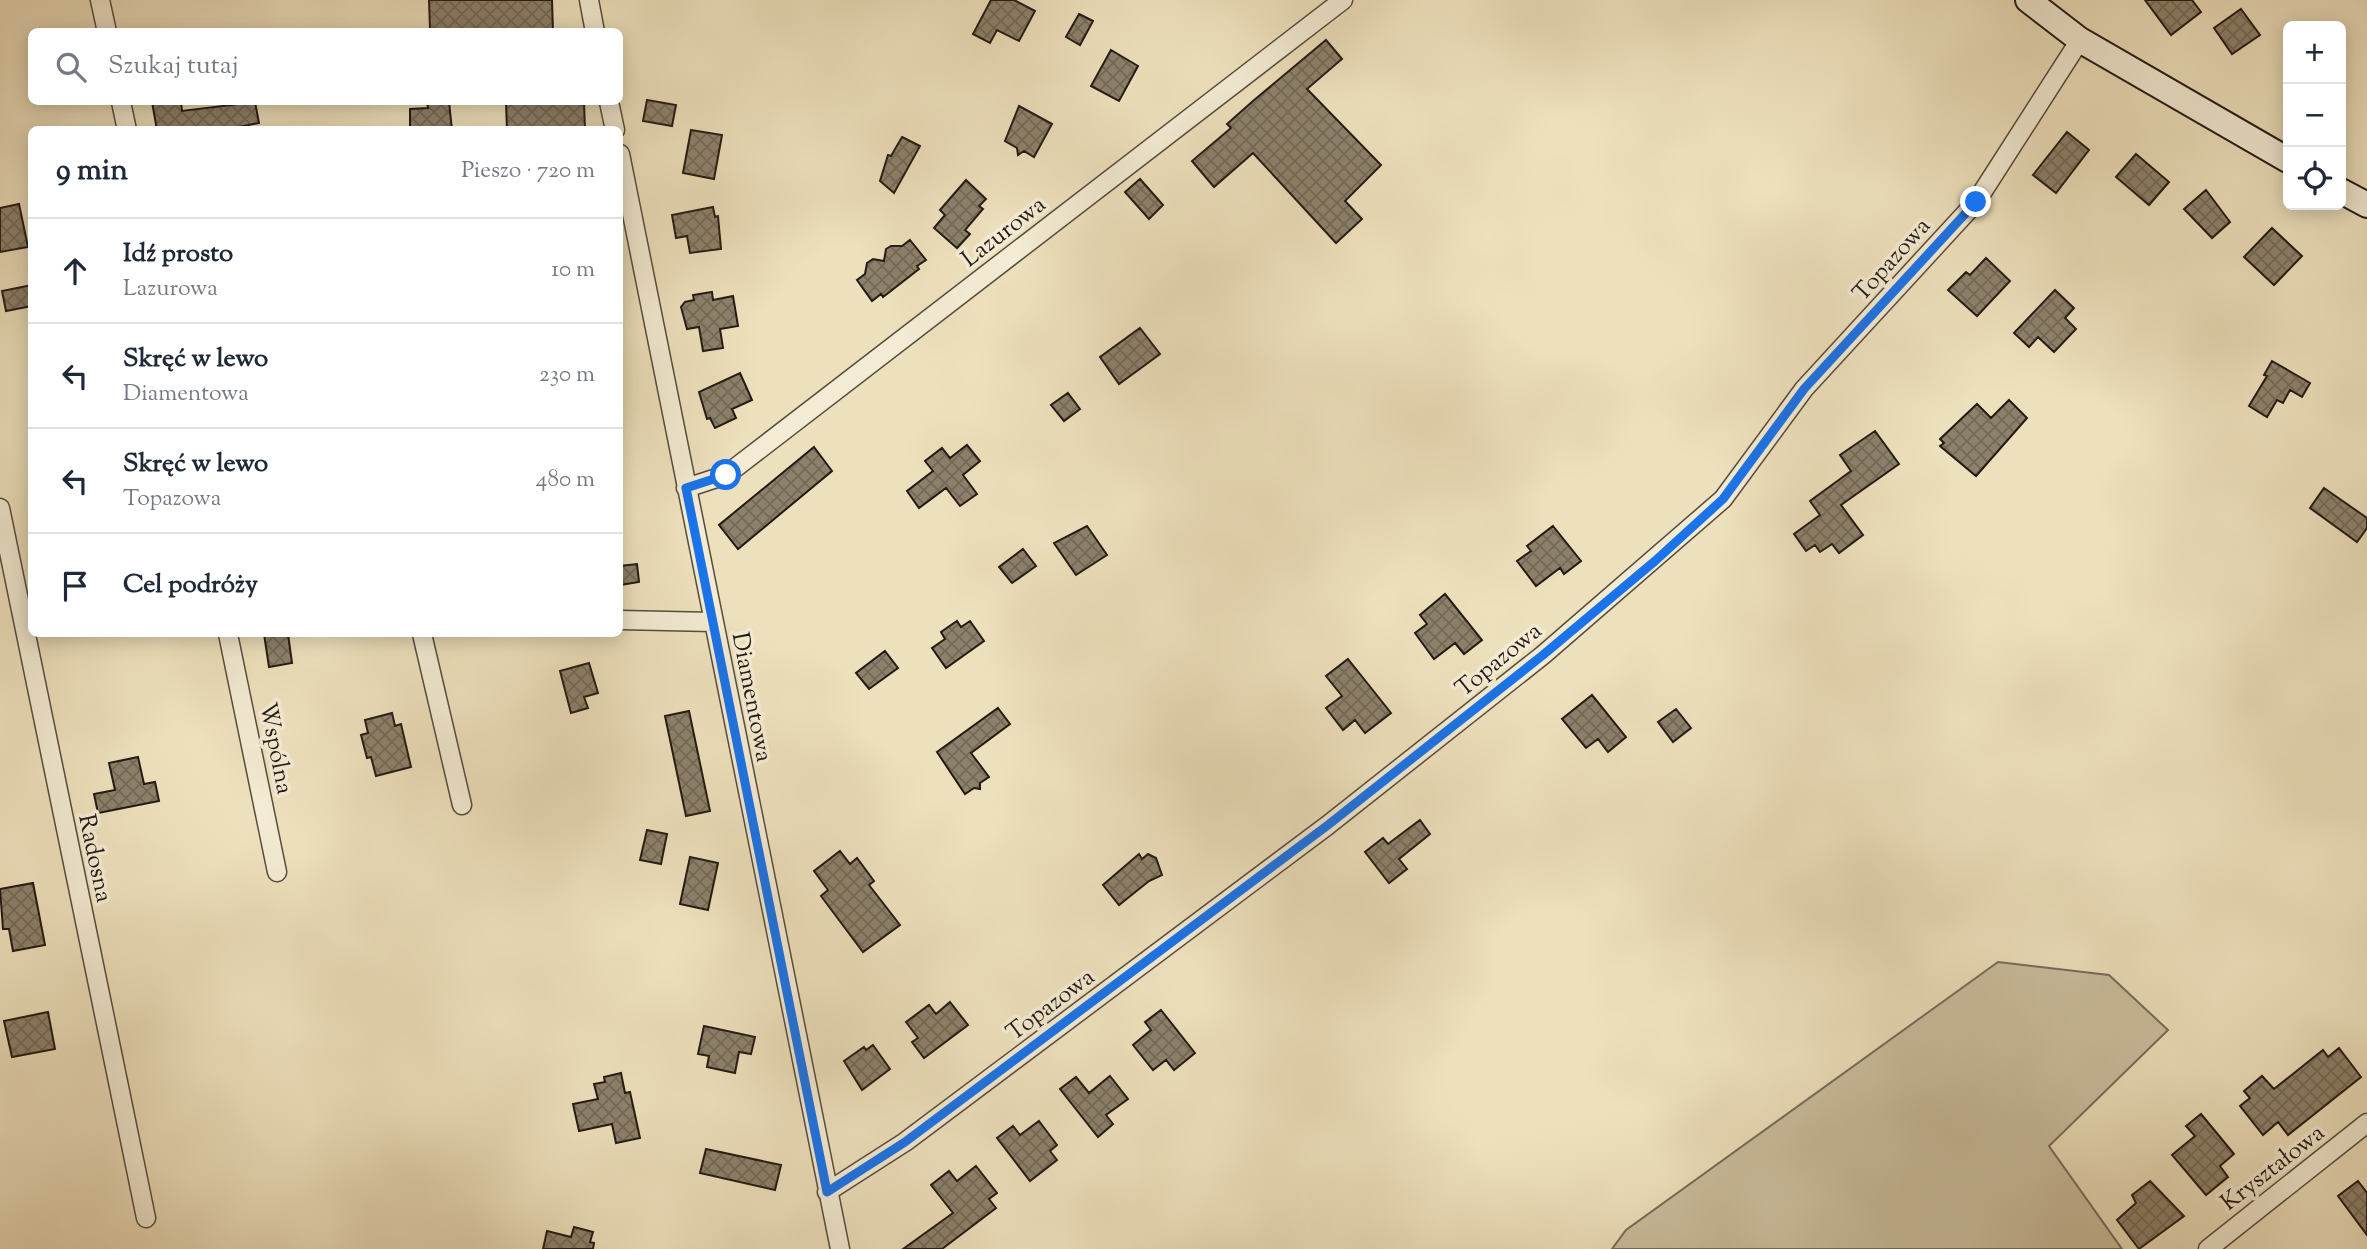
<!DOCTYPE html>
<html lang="pl">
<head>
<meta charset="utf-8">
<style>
  body { margin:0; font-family:"Sorts Mill Goudy",serif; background:#f6f6f7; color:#1f2937 }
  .controls { position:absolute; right:21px; top:21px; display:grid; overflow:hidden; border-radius:10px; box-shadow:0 4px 18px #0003 }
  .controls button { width:63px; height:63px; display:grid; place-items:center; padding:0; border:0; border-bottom:2px solid #e0e1e3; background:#fff; color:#1f2937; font:35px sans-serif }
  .stop { position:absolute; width:21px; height:21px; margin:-16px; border:5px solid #1a73e8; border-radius:50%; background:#fff }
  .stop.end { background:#1a73e8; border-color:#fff; box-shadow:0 2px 7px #0008 }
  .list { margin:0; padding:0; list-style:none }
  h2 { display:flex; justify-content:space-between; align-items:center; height:91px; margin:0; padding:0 28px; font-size:30px }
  h2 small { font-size:23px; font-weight:400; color:#747a83 }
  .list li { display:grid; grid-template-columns:46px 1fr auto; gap:21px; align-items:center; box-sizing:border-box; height:105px; padding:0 28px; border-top:2px solid #e0e1e3 }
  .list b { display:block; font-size:26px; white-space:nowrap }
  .list p { margin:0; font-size:23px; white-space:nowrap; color:#747a83 }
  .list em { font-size:23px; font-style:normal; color:#747a83 }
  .icon { flex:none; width:38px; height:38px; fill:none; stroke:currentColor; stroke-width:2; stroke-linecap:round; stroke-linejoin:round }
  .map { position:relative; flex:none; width:2367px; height:1249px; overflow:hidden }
  .search { position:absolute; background:#fff; box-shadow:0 4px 18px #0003; left:28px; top:28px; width:595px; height:77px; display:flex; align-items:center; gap:18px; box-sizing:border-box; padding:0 24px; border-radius:10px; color:#747a83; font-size:26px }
  .panel { position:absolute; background:#fff; box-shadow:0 4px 18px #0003; left:28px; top:126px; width:595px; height:511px; border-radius:10px }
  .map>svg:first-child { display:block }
  .grass { fill:#cbbe9f; stroke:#786c5a; stroke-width:2 }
  .building { fill:url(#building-cross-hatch); stroke:#241a14; stroke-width:2 }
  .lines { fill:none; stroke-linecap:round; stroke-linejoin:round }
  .street-casing { stroke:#564c3e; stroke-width:21 }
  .secondary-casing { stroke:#241a14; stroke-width:28 }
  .street { stroke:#f3ebd3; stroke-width:18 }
  .secondary { stroke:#f3ebd3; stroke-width:24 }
  .route { stroke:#1a73e8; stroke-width:9 }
  .labels { text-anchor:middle; stroke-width:7; stroke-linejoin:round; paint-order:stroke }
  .street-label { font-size:24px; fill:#241a14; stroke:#f3ebd3 }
</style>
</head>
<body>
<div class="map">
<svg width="2367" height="1249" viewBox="0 0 2367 1249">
  <defs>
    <pattern id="building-cross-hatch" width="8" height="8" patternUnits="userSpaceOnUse" patternTransform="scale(1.75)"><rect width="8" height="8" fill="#8d816b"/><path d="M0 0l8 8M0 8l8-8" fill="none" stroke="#736957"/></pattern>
  </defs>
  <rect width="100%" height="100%" fill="#ede0bc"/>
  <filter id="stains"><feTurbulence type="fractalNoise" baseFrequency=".00286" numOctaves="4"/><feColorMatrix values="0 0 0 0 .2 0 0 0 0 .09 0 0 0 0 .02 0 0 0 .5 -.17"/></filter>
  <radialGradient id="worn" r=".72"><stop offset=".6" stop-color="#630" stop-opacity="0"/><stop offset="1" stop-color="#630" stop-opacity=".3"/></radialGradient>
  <path class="grass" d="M1998,962L2109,975L2168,1030L2049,1146L2122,1249H1612L1626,1230Z"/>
  <path class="building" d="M429,0H552L553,32L430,30Z
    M991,0H1014L1035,11L1019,41L997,30L990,43L973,34Z
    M2145,0H2192L2201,12L2171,35Z
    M2241,9L2260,35L2232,54L2214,28Z
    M1079,14L1093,21L1080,45L1066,37Z
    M1326,40L1342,59L1307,89L1381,165L1345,201L1362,219L1336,243L1253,153L1214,187L1192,161L1231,128L1227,124L1253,101Z
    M1111,50L1138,66L1119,101L1091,86Z
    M647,100L676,105L672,126L643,121Z
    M152,102H181L182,111L255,102L259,123L224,130H157Z
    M427,102H449L452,130H410V109L428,108Z
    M506,102H584L585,130H507Z
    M1019,106L1052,124L1034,157L1024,151L1018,155L1017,148L1005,141Z
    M691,130L722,135L714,179L683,173Z
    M2067,132L2089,150L2056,193L2033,175Z
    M902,137L920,146L894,193L880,181L888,155L891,156Z
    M2136,154L2169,182L2149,205L2116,177Z
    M1140,179L1163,205L1149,219L1125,192Z
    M966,180L986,199L979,206L983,209L965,230L970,234L957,248L934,228L945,215L940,210Z
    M2206,190L2230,222L2212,238L2184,209Z
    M19,204L28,247L0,252V208Z
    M713,207L715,217L718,216L721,249L690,253L687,236L676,238L672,215Z
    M2272,228L2302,256L2274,285L2244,257Z
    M910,240L926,260L917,266L919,269L883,297L881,294L872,301L857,280L865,274L867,263L873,259L884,261L886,249L891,246H902Z
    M1986,258L2010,281L1977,316L1948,290L1966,272L1970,275Z
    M32,285V306L6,311L2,291Z
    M2055,290L2074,308L2065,318L2076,329L2054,352L2038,337L2029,347L2014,333Z
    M712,292L713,300L733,296L738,326L720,329L723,348L703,351L699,327L687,329L681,307L685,302L694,300L693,295Z
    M1140,328L1160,354L1119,384L1100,357Z
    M2272,361L2310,383L2302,397L2290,390L2283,403L2277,400L2267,417L2249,406L2267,376L2264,375Z
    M740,373L752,400L732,409L736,418L715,428L710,418L707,419L699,392Z
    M1068,393L1080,409L1064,421L1051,405Z
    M2009,400L2027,418L1976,476L1940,446L1944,443L1940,439L1977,404L1991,418Z
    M1875,431L1899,464L1841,505L1863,535L1839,553L1832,544L1820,552L1815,545L1806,551L1794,534L1820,515L1810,501L1851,471L1840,455Z
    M967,445L980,461L963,475L977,494L960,506L946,488L919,508L907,491L933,471L925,461L942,448L950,458Z
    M814,447L832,471L738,549L719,525Z
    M2324,488L2367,518V528L2357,542L2310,508Z
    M1087,526L1107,555L1076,575L1054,543Z
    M1553,526L1581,561L1564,574L1560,568L1536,586L1517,561L1531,551L1527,546Z
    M1023,549L1036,566L1012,583L999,567Z
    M637,564L639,582L620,585V566Z
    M1445,594L1482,640L1464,654L1455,643L1434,659L1415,633L1427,624L1420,615Z
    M957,621L961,627L970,621L984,641L946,668L932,648L945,639L941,632Z
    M264,634H288L292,663L269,667Z
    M885,651L898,668L869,689L856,673Z
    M1348,659L1391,713L1365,733L1355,720L1343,730L1326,708L1342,696L1326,676Z
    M589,663L598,693L584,697L588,708L571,713L560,671Z
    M1592,695L1626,737L1608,752L1598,739L1586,748L1562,719Z
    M998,708L1010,724L971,753L989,777L980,783V789L974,788L965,794L937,752Z
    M1676,709L1691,728L1673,742L1658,722Z
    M689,711L710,811L686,816L665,716Z
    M392,713L395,726L401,724L411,767L376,776L371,757L367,758L361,735L368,733L365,720Z
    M138,757L144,784L155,782L159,801L98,813L94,794L115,790L109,763Z
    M1420,820L1430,834L1399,859L1407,869L1389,883L1365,852L1383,838L1388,844Z
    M647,830L667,834L661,864L640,860Z
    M840,851L850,864L857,858L874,881L869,885L900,925L863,952L821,896L828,890L814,871Z
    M1139,854L1142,859L1148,854L1156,858L1162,875L1149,881L1119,905L1103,885Z
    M690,857L718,863L708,910L680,904Z
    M33,883L45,945L13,951L9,929H3L0,889Z
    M950,1002L968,1025L924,1058L912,1042L918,1038L906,1022L929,1005L936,1014Z
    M1161,1010L1195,1053L1174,1070L1166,1060L1153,1070L1133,1045L1151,1030L1145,1022Z
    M48,1012L55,1049L12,1057L4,1021Z
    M704,1026L755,1037L751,1054L739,1052L735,1073L707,1067L709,1056L698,1054Z
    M873,1045L890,1069L862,1090L844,1061L864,1047L866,1050Z
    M2339,1048L2361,1077L2288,1135L2278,1122L2263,1135L2240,1106L2250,1098L2244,1091L2262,1076L2274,1089L2323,1050L2328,1057Z
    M621,1073L625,1093L630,1092L640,1138L616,1143L612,1124L579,1131L573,1104L598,1099L594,1084L605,1082L604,1077Z
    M1110,1076L1128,1099L1106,1115L1113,1124L1098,1137L1060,1089L1076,1077L1089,1093Z
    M2201,1114L2234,1154L2220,1166L2228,1177L2206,1195L2172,1155L2195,1136L2186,1126Z
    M1039,1121L1057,1145L1050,1151L1057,1160L1030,1181L997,1138L1013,1126L1020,1135Z
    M706,1149L781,1165L775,1190L700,1173Z
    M976,1166L997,1193L989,1199L996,1208L942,1249H903L953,1213L931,1185L949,1171L957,1181Z
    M2150,1181L2184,1216L2139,1249L2117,1220L2136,1203L2132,1195Z
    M2358,1181L2367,1193V1235L2338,1196Z
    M574,1227L593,1232L590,1242L594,1243L593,1249H543L547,1231L571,1237Z"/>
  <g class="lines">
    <g class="street-casing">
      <path id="street" d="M100,0L107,32
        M589,0L595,32
        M121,102L127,130
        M609,102L615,130
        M620,154L840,1249
        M686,488L726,475L1343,0
        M0,508L146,1218
        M620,620L713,622
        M228,634L277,872
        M422,634L462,805
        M827,1192L905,1142L1328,825L1543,655L1723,499L1804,389L1976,202L2080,40
        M2208,1249L2367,1123"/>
    </g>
    <g class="secondary-casing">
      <path id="secondary" d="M2028,0L2080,40L2288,160
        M2341,191L2367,205"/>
    </g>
    <use href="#street" class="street"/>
    <use href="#secondary" class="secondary"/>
  </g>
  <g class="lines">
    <path class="route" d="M726,475L686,488L827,1192L905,1142L1328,825L1543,655L1655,561L1723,499L1804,389L1976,202"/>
  </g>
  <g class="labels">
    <g class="street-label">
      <text transform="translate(1003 231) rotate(-38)" y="8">Lazurowa</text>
      <text transform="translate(1891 259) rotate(-48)" y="8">Topazowa</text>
      <text transform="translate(1498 659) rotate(-39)" y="8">Topazowa</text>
      <text transform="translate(753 697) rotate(79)" y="8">Diamentowa</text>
      <text transform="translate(277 748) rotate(79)" y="8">Wspólna</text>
      <text transform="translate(96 858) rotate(78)" y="8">Radosna</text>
      <text transform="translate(1050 1004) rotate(-37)" y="8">Topazowa</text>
      <text transform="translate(2272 1167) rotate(-38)" y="8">Kryształowa</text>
    </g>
  </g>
  <rect width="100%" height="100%" filter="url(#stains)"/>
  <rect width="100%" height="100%" fill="url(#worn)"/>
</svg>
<div class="controls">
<button>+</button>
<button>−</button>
<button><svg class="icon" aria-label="locate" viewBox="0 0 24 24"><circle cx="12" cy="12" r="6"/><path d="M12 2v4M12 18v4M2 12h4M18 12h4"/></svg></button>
</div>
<div class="stop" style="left:726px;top:475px"></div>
<div class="stop end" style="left:1976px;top:202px"></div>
<div class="search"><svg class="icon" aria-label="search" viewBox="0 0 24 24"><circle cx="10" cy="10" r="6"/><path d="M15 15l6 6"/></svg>Szukaj tutaj</div>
<section class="panel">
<h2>9 min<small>Pieszo · 720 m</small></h2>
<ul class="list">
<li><svg class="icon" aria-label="ahead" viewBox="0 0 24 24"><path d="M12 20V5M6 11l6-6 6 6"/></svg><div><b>Idź prosto</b><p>Lazurowa</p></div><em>10 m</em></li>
<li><svg class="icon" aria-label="left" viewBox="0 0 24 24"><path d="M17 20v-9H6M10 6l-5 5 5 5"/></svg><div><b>Skręć w lewo</b><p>Diamentowa</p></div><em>230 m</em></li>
<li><svg class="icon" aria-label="left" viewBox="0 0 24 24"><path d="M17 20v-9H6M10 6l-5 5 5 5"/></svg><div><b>Skręć w lewo</b><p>Topazowa</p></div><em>480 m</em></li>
<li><svg class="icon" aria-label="arrive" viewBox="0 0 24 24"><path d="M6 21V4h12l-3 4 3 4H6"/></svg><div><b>Cel podróży</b></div></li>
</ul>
</section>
</div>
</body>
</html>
